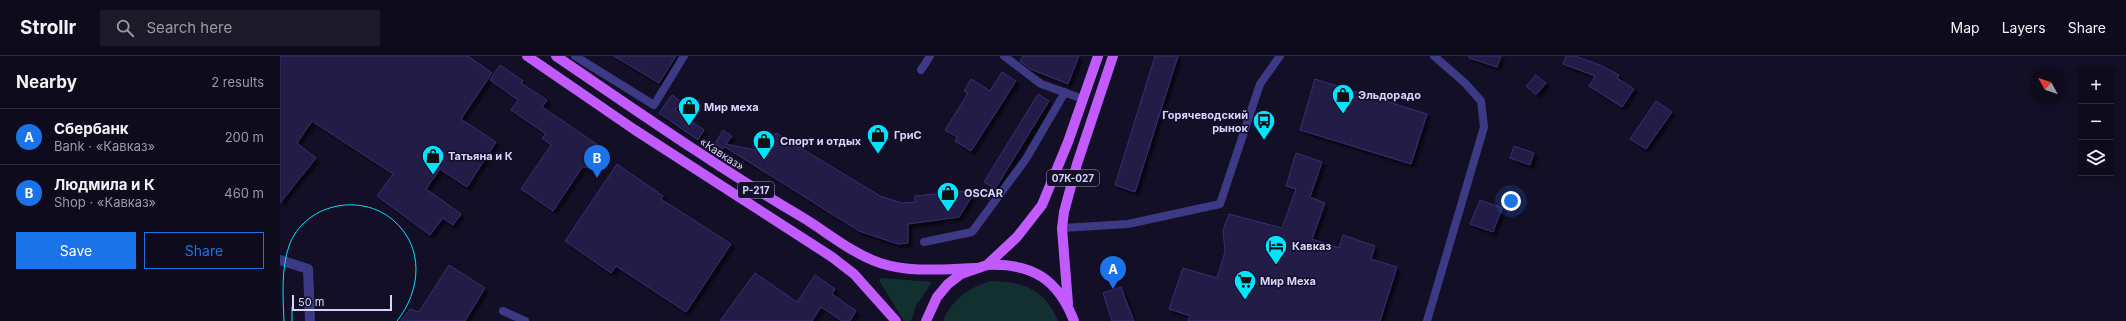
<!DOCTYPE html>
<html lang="en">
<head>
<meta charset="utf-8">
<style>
  body { margin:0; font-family:Inter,sans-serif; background:#1c1929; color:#f1f3f6 }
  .controls { position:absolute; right:12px; top:12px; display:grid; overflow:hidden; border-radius:0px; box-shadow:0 2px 6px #0003 }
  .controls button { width:36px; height:36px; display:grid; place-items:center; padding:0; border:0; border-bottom:1px solid #2e2b3b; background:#0e0b1c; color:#f1f3f6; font:20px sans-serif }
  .compass { position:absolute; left:1750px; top:12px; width:36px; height:36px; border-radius:50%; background:#0e0b1c; box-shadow:0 2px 6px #0003; rotate:310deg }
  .scale { position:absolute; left:12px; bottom:10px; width:100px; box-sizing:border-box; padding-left:4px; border:2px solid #d9d4ff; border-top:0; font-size:11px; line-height:14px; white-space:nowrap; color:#d9d4ff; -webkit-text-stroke:3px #130f26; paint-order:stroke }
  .you { position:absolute; left:1231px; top:145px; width:14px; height:14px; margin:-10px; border:3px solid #fff; border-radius:50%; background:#1a73e8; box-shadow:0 0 0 6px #1a73e833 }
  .badge { display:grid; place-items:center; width:26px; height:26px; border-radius:50%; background:#1a73e8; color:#fff; font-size:13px; font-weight:700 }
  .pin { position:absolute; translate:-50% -33px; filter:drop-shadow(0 1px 2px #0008) }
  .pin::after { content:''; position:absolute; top:21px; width:14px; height:12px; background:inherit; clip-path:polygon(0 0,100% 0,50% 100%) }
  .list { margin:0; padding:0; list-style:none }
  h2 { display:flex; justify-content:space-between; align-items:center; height:52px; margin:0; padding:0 16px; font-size:17px }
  h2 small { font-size:13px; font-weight:400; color:#9b9ba3 }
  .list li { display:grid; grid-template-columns:26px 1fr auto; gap:12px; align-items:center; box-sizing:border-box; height:56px; padding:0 16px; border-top:1px solid #2e2b3b }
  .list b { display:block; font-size:15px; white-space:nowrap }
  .list p { margin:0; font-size:13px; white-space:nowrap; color:#9b9ba3 }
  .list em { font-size:13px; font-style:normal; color:#9b9ba3 }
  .actions { display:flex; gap:8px; padding:12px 16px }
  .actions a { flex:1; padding:9px 0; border:1px solid #1a73e8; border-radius:0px; text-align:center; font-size:14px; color:#1a73e8 }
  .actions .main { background:#1a73e8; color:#fff }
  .icon { flex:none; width:22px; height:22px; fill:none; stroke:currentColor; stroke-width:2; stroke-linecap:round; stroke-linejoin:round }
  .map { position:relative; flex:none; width:1846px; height:265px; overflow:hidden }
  header { display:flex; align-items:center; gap:24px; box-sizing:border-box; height:56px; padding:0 20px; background:#0e0b1c; border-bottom:1px solid #2e2b3b }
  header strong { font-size:19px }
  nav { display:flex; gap:22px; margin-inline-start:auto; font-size:14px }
  .search { width:280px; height:36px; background:#1c1929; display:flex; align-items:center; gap:10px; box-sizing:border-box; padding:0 14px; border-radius:0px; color:#9b9ba3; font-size:15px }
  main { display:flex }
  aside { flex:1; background:#0e0b1c }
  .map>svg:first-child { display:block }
  .green { fill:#12302f }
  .building { fill:#241b47; stroke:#3b2d73; filter:url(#shadow) }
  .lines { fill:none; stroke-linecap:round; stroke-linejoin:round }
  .lane { stroke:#3d3a85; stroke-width:8 }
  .street { stroke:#3d3a85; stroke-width:10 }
  .primary { stroke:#c25bff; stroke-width:10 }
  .tram { stroke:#00e5ff; stroke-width:1 }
  .labels { text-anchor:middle; stroke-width:3; stroke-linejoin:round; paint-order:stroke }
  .shield { fill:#130f26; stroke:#9e99be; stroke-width:1 }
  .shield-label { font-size:10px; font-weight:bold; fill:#d9d4ff }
  .poi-label { font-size:11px; font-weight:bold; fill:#d9d4ff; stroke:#130f26; text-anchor:start }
  .street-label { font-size:11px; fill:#d9d4ff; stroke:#130f26 }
</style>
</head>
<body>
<header>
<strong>Strollr</strong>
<div class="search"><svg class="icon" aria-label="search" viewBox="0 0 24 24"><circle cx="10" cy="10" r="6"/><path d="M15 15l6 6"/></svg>Search here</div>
<nav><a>Map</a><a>Layers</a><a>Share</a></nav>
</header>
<main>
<aside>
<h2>Nearby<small>2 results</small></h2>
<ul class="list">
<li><span class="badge">A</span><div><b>Сбербанк</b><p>Bank · «Кавказ»</p></div><em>200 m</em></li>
<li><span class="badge">B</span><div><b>Людмила и К</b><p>Shop · «Кавказ»</p></div><em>460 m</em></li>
</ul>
<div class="actions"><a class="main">Save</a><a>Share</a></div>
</aside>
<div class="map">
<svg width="1846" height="265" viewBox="0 0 1846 265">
  <defs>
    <filter id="shadow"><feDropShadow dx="3.5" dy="3.5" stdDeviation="1" flood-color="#0009"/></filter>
  </defs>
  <rect width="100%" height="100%" fill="#130f26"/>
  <path class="green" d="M603,222L652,226L636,250L631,265H624L600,226V223Z
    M710,225C742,225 765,233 778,265H663C672,243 689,232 710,225Z"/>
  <path class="building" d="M0,0H188L212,17L181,63L216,86L187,131L160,113L146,133L181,158L173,169L163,162L150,179L97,140L113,118L32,65L17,87L36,102L0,147Z
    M334,0H396L379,27Z
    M743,0H799L788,28L750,13L740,5Z
    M875,0H898L855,136L835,129Z
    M1189,0H1221L1217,11L1189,2Z
    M1286,0H1295L1320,9L1339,19L1337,22L1354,33L1342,51L1309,30L1315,20L1283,8Z
    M220,9L243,25L241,27L267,44L262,51L321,91L307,112L303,110L273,155L241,133L271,89L262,82L266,78L231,54L238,44L210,24Z
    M722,16L736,25L691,95L675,85L677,81L665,74L688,37L684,35L691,23L710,35Z
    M1256,19L1266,27L1256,39L1246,30Z
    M1035,23L1147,58L1131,108L1020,74Z
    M758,38L769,45L715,133L704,126Z
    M392,39L401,46L395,54L424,74L418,84L379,57Z
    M1376,45L1392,56L1366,93L1350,83Z
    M443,74L452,80L446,88L485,96L496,77L600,140L615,145L623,147L635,146V140L696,134L679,161L628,168V187L618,188L579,175L445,91L443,93L435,88Z
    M1234,90L1254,97L1250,109L1230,102Z
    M1016,97L1042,106L1030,141L1045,147L1032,183L1059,192L1063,179L1095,190L1091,203L1117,211L1100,265H908L910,260L889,253L903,212L937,222L945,196L943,174L949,158L1002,172L1016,133L1006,130Z
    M337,108L383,140L381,143L451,188L406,256L336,210L331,217L285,185Z
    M1200,144L1222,152L1213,176L1190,168Z
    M169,209L205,232L185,265H121L130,253L139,256Z
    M475,217L517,246L535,219L555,233L552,238L576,255L570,265H562L541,251L532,265H440Z
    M841,231L848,250L854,265H832L823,237Z"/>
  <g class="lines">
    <path class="lane" d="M295,0L374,49L404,0
      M724,0L761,28L803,43
      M641,14L650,0
      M782,172L848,168L940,148L980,28L1000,0
      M644,186L692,176L746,103L785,36
      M223,255L245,265
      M1147,265L1204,71L1201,45L1185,27L1154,0"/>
    <path class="street" d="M0,204L28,213L30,265"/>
    <path class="primary" d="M247,0L355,74L552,201L574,218L616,265
      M276,0C357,55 437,111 522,161C547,176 571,197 600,207C630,217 664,213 696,212
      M707,209C752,207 778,223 794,265
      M788,248L782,172L784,156L797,108L833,0
      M646,265L657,241L668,228L681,218L707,209L737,181L762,149L788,86L818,0"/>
    <path class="tram" d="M12,251V265
      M4,265C3,241 1,213 9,190C24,148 80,136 113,164C145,191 141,235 117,265"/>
  </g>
  <defs>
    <g id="shop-pin" transform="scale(1.15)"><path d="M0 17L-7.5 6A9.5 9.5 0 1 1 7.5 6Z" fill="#00e5ff" stroke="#130f26"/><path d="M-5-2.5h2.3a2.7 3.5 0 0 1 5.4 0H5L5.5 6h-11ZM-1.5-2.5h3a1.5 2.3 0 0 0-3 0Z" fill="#111"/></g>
    <g id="bus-pin" transform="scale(1.15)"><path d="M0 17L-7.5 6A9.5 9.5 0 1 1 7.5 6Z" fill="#00e5ff" stroke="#130f26"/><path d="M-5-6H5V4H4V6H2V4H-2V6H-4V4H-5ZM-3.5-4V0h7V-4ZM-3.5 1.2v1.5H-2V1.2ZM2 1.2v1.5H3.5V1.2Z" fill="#111"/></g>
    <g id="hotel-pin" transform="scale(1.15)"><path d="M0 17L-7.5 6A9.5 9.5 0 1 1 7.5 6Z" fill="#00e5ff" stroke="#130f26"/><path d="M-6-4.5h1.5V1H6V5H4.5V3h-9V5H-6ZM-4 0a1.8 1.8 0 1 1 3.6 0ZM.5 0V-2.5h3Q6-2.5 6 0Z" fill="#111"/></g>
    <g id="supermarket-pin" transform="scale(1.15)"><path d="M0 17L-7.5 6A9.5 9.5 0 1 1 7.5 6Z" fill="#00e5ff" stroke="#130f26"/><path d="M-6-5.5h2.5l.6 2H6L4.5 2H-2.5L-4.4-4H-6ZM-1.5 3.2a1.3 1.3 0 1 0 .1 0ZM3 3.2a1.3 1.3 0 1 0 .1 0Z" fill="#111"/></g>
  </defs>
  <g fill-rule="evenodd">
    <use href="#shop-pin" x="1063" y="39"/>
    <use href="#shop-pin" x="409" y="51"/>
    <use href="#bus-pin" x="984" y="65"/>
    <use href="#shop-pin" x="598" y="79"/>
    <use href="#shop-pin" x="484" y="85"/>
    <use href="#shop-pin" x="153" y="100"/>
    <use href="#shop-pin" x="668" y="137"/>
    <use href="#hotel-pin" x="996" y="190"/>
    <use href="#supermarket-pin" x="965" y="225"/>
  </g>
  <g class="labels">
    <g class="shield">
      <rect x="767" y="114" width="52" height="16" rx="3"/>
      <rect x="458" y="126" width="36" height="16" rx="3"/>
    </g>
    <g class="shield-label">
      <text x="793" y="126">07К-027</text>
      <text x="476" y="138">Р-217</text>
    </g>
    <g class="poi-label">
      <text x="1078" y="43">Эльдорадо</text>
      <text x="424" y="55">Мир меха</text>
      <text x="968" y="63" text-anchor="end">Горячеводский<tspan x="968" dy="13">рынок</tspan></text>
      <text x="614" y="83">ГриС</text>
      <text x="500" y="89">Спорт и отдых</text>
      <text x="168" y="104">Татьяна и К</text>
      <text x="684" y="141">OSCAR</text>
      <text x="1012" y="194">Кавказ</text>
      <text x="980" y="229">Мир Меха</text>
    </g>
    <g class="street-label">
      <text transform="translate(442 98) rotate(33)" y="4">«Кавказ»</text>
    </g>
  </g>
</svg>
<div class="controls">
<button>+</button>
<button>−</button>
<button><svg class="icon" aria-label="layers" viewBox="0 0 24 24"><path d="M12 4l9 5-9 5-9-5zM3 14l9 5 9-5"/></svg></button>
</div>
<svg class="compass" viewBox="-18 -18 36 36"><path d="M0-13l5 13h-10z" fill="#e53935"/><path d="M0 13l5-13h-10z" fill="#9b9ba3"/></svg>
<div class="scale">50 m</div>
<div class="you"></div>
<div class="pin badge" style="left:833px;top:233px">A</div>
<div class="pin badge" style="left:317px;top:122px">B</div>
</div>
</main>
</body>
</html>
